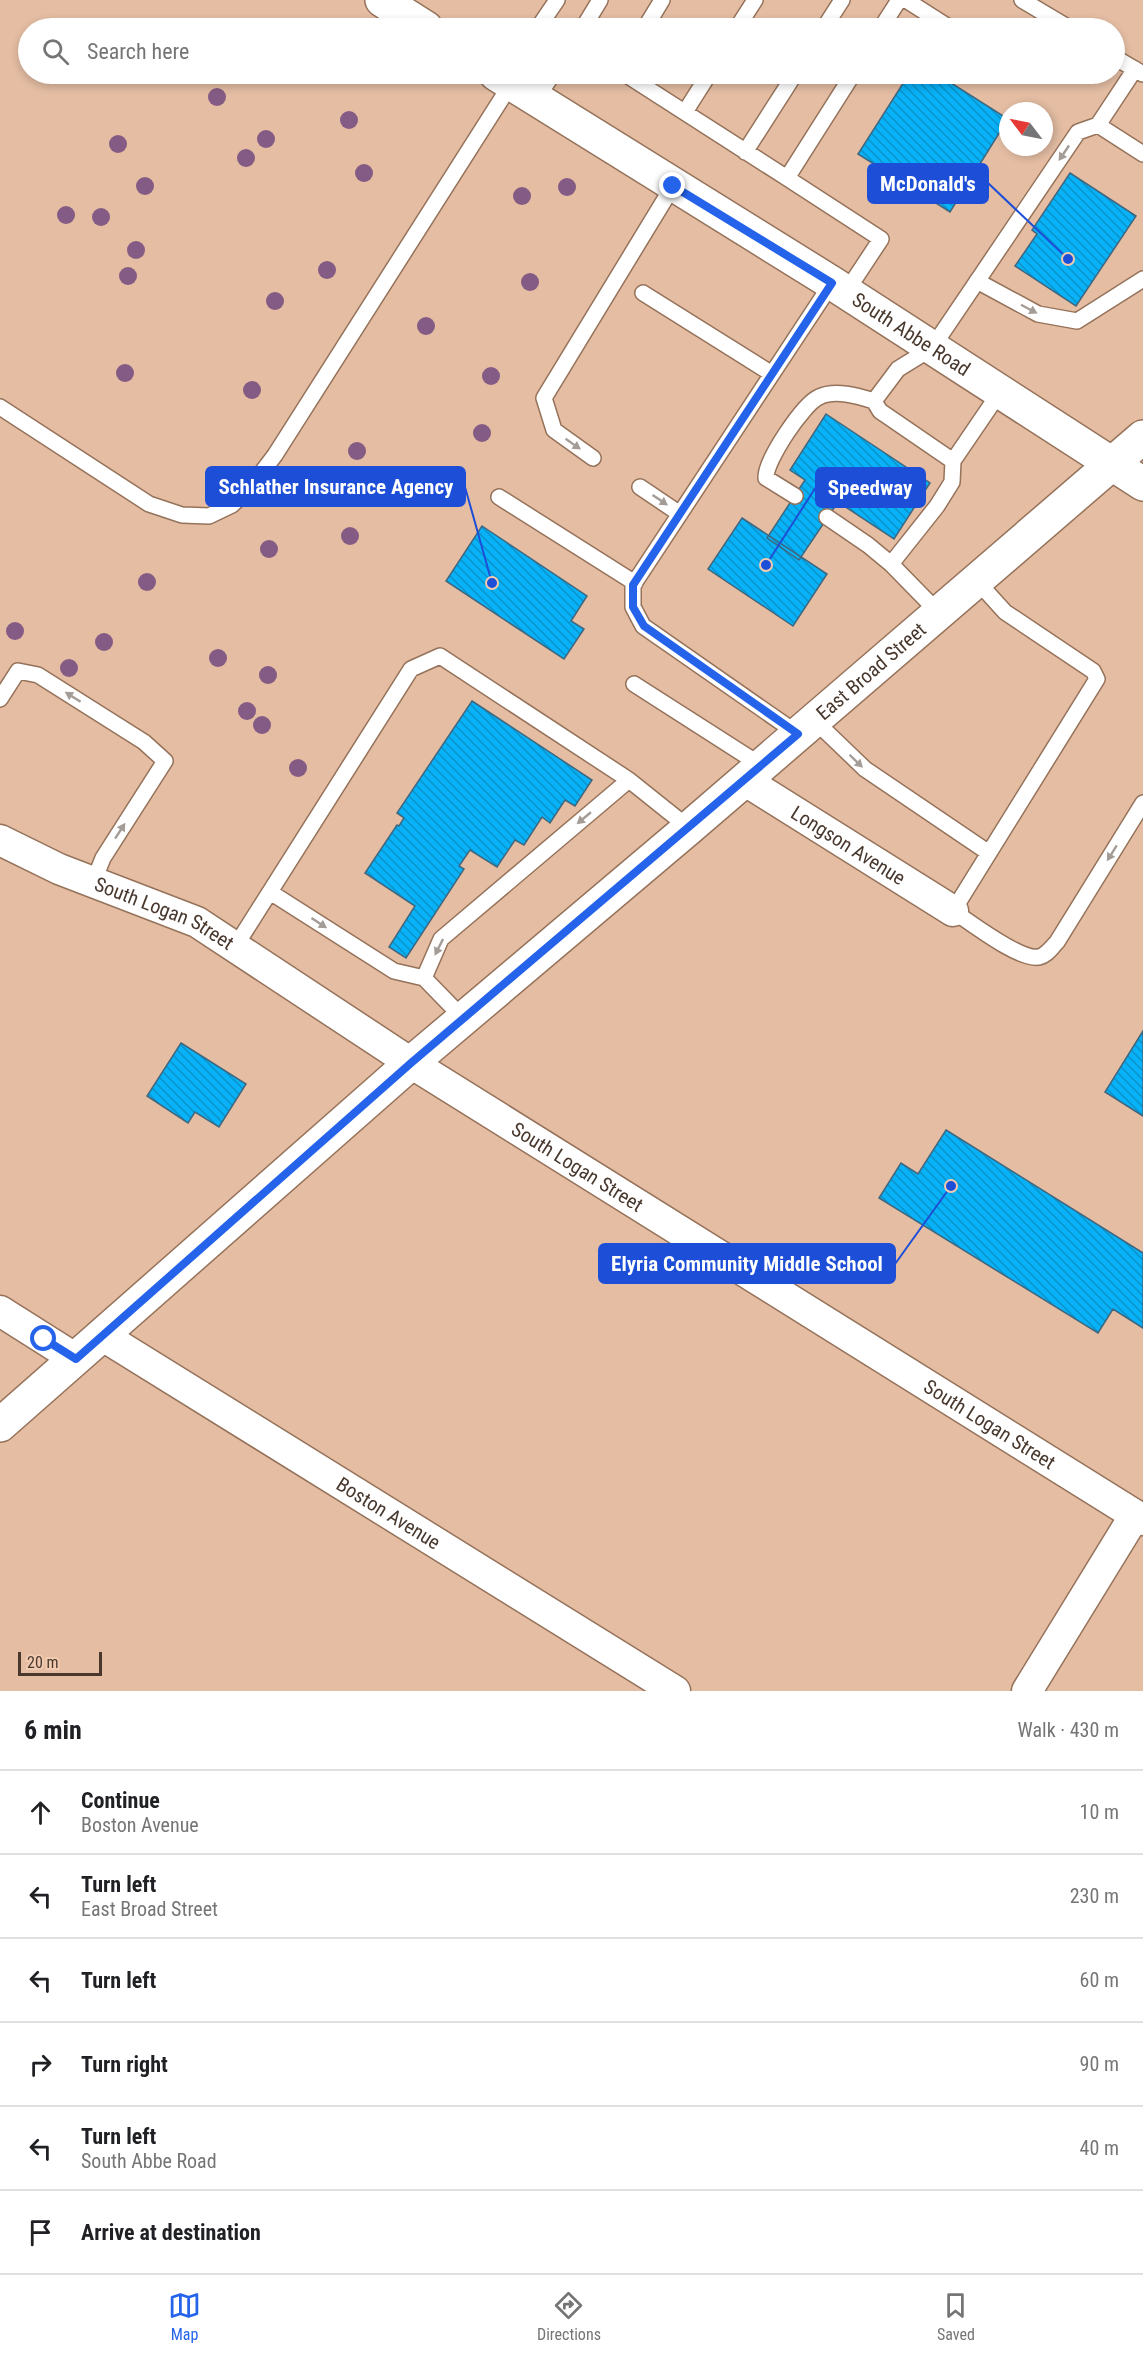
<!DOCTYPE html>
<html lang="en">
<head>
<meta charset="utf-8">
<style>
  body { margin:0; font-family:"Roboto Condensed",sans-serif; background:#f6f6f6; color:#202124 }
  .compass { position:absolute; left:999px; top:102px; width:54px; height:54px; border-radius:50%; background:#fff; box-shadow:0 3px 9px #0003; rotate:302deg }
  .scale { position:absolute; left:18px; bottom:15px; width:84px; box-sizing:border-box; padding-left:6px; border:3px solid #48382e; border-top:0; font-size:16px; line-height:21px; white-space:nowrap; color:#48382e; -webkit-text-stroke:4px #f1caaf; paint-order:stroke }
  .stop { position:absolute; width:18px; height:18px; margin:-14px; border:4px solid #2563eb; border-radius:50%; background:#fff }
  .stop.end { background:#2563eb; border-color:#fff; box-shadow:0 2px 6px #0008 }
  .list { margin:0; padding:0; list-style:none }
  h2 { display:flex; justify-content:space-between; align-items:center; height:78px; margin:0; padding:0 24px; font-size:26px }
  h2 small { font-size:20px; font-weight:400; color:#757577 }
  .list li { display:grid; grid-template-columns:39px 1fr auto; gap:18px; align-items:center; box-sizing:border-box; height:84px; padding:0 24px; border-top:2px solid #e0e0e0 }
  .list b { display:block; font-size:22px; white-space:nowrap }
  .list p { margin:0; font-size:20px; white-space:nowrap; color:#757577 }
  .list em { font-size:20px; font-style:normal; color:#757577 }
  .icon { flex:none; width:33px; height:33px; fill:none; stroke:currentColor; stroke-width:2; stroke-linecap:round; stroke-linejoin:round }
  .map { position:relative; flex:none; width:1143px; height:1691px; overflow:hidden }
  .search { position:absolute; background:#fff; box-shadow:0 3px 9px #0003; left:18px; right:18px; top:18px; height:66px; display:flex; align-items:center; gap:15px; box-sizing:border-box; padding:0 21px; border-radius:33px; color:#757577; font-size:22px }
  .sheet { height:582px; background:#fff }
  nav { display:flex; justify-content:space-around; align-items:center; box-sizing:border-box; height:84px; border-top:2px solid #e0e0e0; background:#fff; font-size:16px; color:#757577 }
  nav a { display:grid; justify-items:center; gap:3px }
  nav .on { color:#2563eb }
  .map>svg:first-child { display:block }
  .building { fill:url(#building-back-hatch); stroke:#40667d; stroke-width:1.5 }
  .lines { fill:none; stroke-linecap:round; stroke-linejoin:round }
  .lane-casing { stroke:#95725a; stroke-width:18 }
  .street-casing { stroke:#95725a; stroke-width:33 }
  .secondary-casing { stroke:#95725a; stroke-width:36 }
  .lane { stroke:#fff; stroke-width:15 }
  .street { stroke:#fff; stroke-width:30 }
  .secondary { stroke:#fff; stroke-width:33 }
  .tree { fill:#845b84 }
  .oneway { fill:#a49c96 }
  .route { stroke:#2563eb; stroke-width:8 }
  .labels { text-anchor:middle; stroke-width:4.5; stroke-linejoin:round; paint-order:stroke }
  .street-label { font-size:20px; fill:#48382e; stroke:#f1caaf }
  .leader { fill:none; stroke:#1d4ed8; stroke-width:2 }
  .callout-dot { fill:#1d4ed8; stroke:#f1caaf; stroke-width:2 }
  .callout { fill:#1d4ed8; stroke:#1d4ed8; stroke-width:2 }
  .callout-label { font-size:21px; text-anchor:middle; font-weight:bold; fill:#fff }
</style>
</head>
<body>
<div class="map">
<svg width="1143" height="1691" viewBox="0 0 1143 1691">
  <defs>
    <pattern id="building-back-hatch" width="6" height="6" patternUnits="userSpaceOnUse" patternTransform="scale(1.5)"><rect width="6" height="6" fill="#08b2f8"/><path d="M-1 5l2 2M0 0l6 6M5-1l2 2" fill="none" stroke="#0b92c9"/></pattern>
  </defs>
  <rect width="100%" height="100%" fill="#e4bda3"/>
  <path class="building" d="M909,74H937L1008,119L950,212L858,154Z
    M1070,173L1136,216L1076,306L1015,266L1037,234L1032,230Z
    M826,414L930,483L894,539L838,502L799,560L767,538L805,480L790,470Z
    M742,518L827,574L793,626L708,569Z
    M482,526L587,596L571,621L584,629L564,659L446,581Z
    M472,701L592,780L575,806L565,800L550,823L542,817L524,845L515,840L497,867L470,850L459,866L464,869L406,958L389,947L415,906L365,873L397,825L399,826L404,818L397,813Z
    M1143,1031V1116L1105,1092Z
    M181,1043L246,1084L219,1127L195,1112L188,1123L147,1096Z
    M946,1130L1143,1253V1328L1113,1309L1098,1333L879,1198L901,1163L918,1174Z"/>
  <g class="lines">
    <g class="lane-casing">
      <path id="lane" d="M906,0L950,28
        M1022,0L1069,28
        M538,28L557,0
        M583,28L600,0
        M645,28L662,0
        M737,28L755,0
        M824,28L842,0
        M881,28L899,0
        M1114,57L1143,74
        M625,74L787,178
        M536,99L553,74
        M685,112L709,74
        M1098,125L1135,69
        M745,152L795,74
        M977,281L1038,314L1077,321L1143,279
        M846,292L881,239L787,178L853,74
        M643,293L772,374
        M0,407L149,504L182,515L209,516L232,505L253,484L275,455L511,84
        M593,458L554,430L544,398L673,186
        M953,461L1000,392
        M640,487L680,514
        M795,496L766,478C765,461 803,404 819,397C835,389 858,396 874,401
        M499,497L635,583
        M827,517L868,545L891,564
        M976,580L1005,612L1093,671L1097,679L953,911C970,922 1020,961 1039,957C1047,955 1051,948 1057,942L1143,803
        M939,613L891,564L937,506L952,482L953,461L880,411L874,401L898,369L932,348L1078,132L1098,125L1143,154
        M634,684L762,766
        M0,699L18,671L38,675L144,742L165,761L103,858L93,883
        M814,720L865,769L989,853
        M798,734L643,626L633,607V585L832,283
        M270,892L394,971L424,978L463,1018
        M235,947L411,669L440,656L629,780L689,828
        M424,978L441,939L629,780"/>
    </g>
    <g class="street-casing">
      <g id="street">
        <path id="s1" d="M744,780L953,911"/>
        <path id="s2" d="M0,840L59,869L197,922L411,1063L1143,1520"/>
        <path d="M0,1311L76,1359"/>
        <path id="s3" d="M103,1336L675,1691"/>
        <path d="M1027,1691L1135,1515"/>
      </g>
    </g>
    <g class="secondary-casing">
      <g id="secondary">
        <path d="M382,0L426,28"/>
        <path id="s4" d="M496,74L832,283L1143,484"/>
        <path id="s5" d="M0,1425L411,1063L689,828L1143,437"/>
      </g>
    </g>
    <use href="#lane" class="lane"/>
    <use href="#street" class="street"/>
    <use href="#secondary" class="secondary"/>
  </g>
  <g class="tree">
    <circle cx="217" cy="97" r="9"/>
    <circle cx="349" cy="120" r="9"/>
    <circle cx="266" cy="139" r="9"/>
    <circle cx="118" cy="144" r="9"/>
    <circle cx="246" cy="158" r="9"/>
    <circle cx="364" cy="173" r="9"/>
    <circle cx="145" cy="186" r="9"/>
    <circle cx="567" cy="187" r="9"/>
    <circle cx="522" cy="196" r="9"/>
    <circle cx="66" cy="215" r="9"/>
    <circle cx="101" cy="217" r="9"/>
    <circle cx="136" cy="250" r="9"/>
    <circle cx="327" cy="270" r="9"/>
    <circle cx="128" cy="276" r="9"/>
    <circle cx="530" cy="282" r="9"/>
    <circle cx="275" cy="301" r="9"/>
    <circle cx="426" cy="326" r="9"/>
    <circle cx="125" cy="373" r="9"/>
    <circle cx="491" cy="376" r="9"/>
    <circle cx="252" cy="390" r="9"/>
    <circle cx="482" cy="433" r="9"/>
    <circle cx="357" cy="451" r="9"/>
    <circle cx="350" cy="536" r="9"/>
    <circle cx="269" cy="549" r="9"/>
    <circle cx="147" cy="582" r="9"/>
    <circle cx="15" cy="631" r="9"/>
    <circle cx="104" cy="642" r="9"/>
    <circle cx="218" cy="658" r="9"/>
    <circle cx="69" cy="668" r="9"/>
    <circle cx="268" cy="675" r="9"/>
    <circle cx="247" cy="711" r="9"/>
    <circle cx="262" cy="725" r="9"/>
    <circle cx="298" cy="768" r="9"/>
  </g>
  <defs><path id="oneway-solid" d="M-6-.8H1V-3.2L6.5 0L1 3.2V.8H-6Z" transform="scale(1.5)"/></defs>
  <g class="oneway">
    <use href="#oneway-solid" transform="translate(1064 153) rotate(124)"/>
    <use href="#oneway-solid" transform="translate(1029 309) rotate(28)"/>
    <use href="#oneway-solid" transform="translate(573 444) rotate(35)"/>
    <use href="#oneway-solid" transform="translate(660 500) rotate(34)"/>
    <use href="#oneway-solid" transform="translate(73 697) rotate(-148)"/>
    <use href="#oneway-solid" transform="translate(856 761) rotate(44)"/>
    <use href="#oneway-solid" transform="translate(584 818) rotate(140)"/>
    <use href="#oneway-solid" transform="translate(120 831) rotate(-57)"/>
    <use href="#oneway-solid" transform="translate(1112 853) rotate(122)"/>
    <use href="#oneway-solid" transform="translate(319 923) rotate(33)"/>
    <use href="#oneway-solid" transform="translate(439 947) rotate(117)"/>
  </g>
  <g class="lines">
    <path class="route" d="M44,1339L76,1359L411,1063L798,734L644,626L633,607V585L832,283L673,186"/>
  </g>
  <g class="labels">
    <g class="street-label">
      <text dy="7" stroke="none"><textPath href="#s4" startOffset="490">South Abbe Road</textPath></text>
      <text dy="7" stroke="none"><textPath href="#s5" startOffset="1152">East Broad Street</textPath></text>
      <text dy="7" stroke="none"><textPath href="#s1" startOffset="123">Longson Avenue</textPath></text>
      <text dy="7" stroke="none"><textPath href="#s2" startOffset="180">South Logan Street</textPath></text>
      <text dy="7" stroke="none"><textPath href="#s2" startOffset="666">South Logan Street</textPath></text>
      <text dy="7" stroke="none"><textPath href="#s2" startOffset="1152">South Logan Street</textPath></text>
      <text dy="7" stroke="none"><textPath href="#s3" startOffset="336">Boston Avenue</textPath></text>
    </g>
  </g>
  <path class="leader" d="M1068 259L988 183M492 583L465 487M766 565L816 487M951 1186L895 1264"/>
  <g class="callout-dot">
    <circle cx="1068" cy="259" r="6"/>
    <circle cx="492" cy="583" r="6"/>
    <circle cx="766" cy="565" r="6"/>
    <circle cx="951" cy="1186" r="6"/>
  </g>
  <g class="callout">
    <rect x="868" y="164" width="120" height="39" rx="6"/>
    <rect x="206" y="467" width="259" height="39" rx="6"/>
    <rect x="816" y="468" width="109" height="39" rx="6"/>
    <rect x="599" y="1244" width="296" height="39" rx="6"/>
  </g>
  <g class="callout-label">
    <text x="928" y="191">McDonald's</text>
    <text x="336" y="494">Schlather Insurance Agency</text>
    <text x="870" y="495">Speedway</text>
    <text x="747" y="1271">Elyria Community Middle School</text>
  </g>
</svg>
<svg class="compass" viewBox="-18 -18 36 36"><path d="M0-13l5 13h-10z" fill="#e53935"/><path d="M0 13l5-13h-10z" fill="#757577"/></svg>
<div class="scale">20 m</div>
<div class="stop" style="left:44px;top:1339px"></div>
<div class="stop end" style="left:673px;top:186px"></div>
<div class="search"><svg class="icon" aria-label="search" viewBox="0 0 24 24"><circle cx="10" cy="10" r="6"/><path d="M15 15l6 6"/></svg>Search here</div>
</div>
<section class="sheet">
<h2>6 min<small>Walk · 430 m</small></h2>
<ul class="list">
<li><svg class="icon" aria-label="ahead" viewBox="0 0 24 24"><path d="M12 20V5M6 11l6-6 6 6"/></svg><div><b>Continue</b><p>Boston Avenue</p></div><em>10 m</em></li>
<li><svg class="icon" aria-label="left" viewBox="0 0 24 24"><path d="M17 20v-9H6M10 6l-5 5 5 5"/></svg><div><b>Turn left</b><p>East Broad Street</p></div><em>230 m</em></li>
<li><svg class="icon" aria-label="left" viewBox="0 0 24 24"><path d="M17 20v-9H6M10 6l-5 5 5 5"/></svg><div><b>Turn left</b></div><em>60 m</em></li>
<li><svg class="icon" aria-label="right" viewBox="0 0 24 24"><path d="M7 20v-9h11M14 6l5 5-5 5"/></svg><div><b>Turn right</b></div><em>90 m</em></li>
<li><svg class="icon" aria-label="left" viewBox="0 0 24 24"><path d="M17 20v-9H6M10 6l-5 5 5 5"/></svg><div><b>Turn left</b><p>South Abbe Road</p></div><em>40 m</em></li>
<li><svg class="icon" aria-label="arrive" viewBox="0 0 24 24"><path d="M6 21V4h12l-3 4 3 4H6"/></svg><div><b>Arrive at destination</b></div></li>
</ul>
</section>
<nav>
<a class="on"><svg class="icon" aria-label="map" viewBox="0 0 24 24"><path d="M3 6l6-2 6 2 6-2v14l-6 2-6-2-6 2zM9 4v14M15 6v14"/></svg>Map</a>
<a><svg class="icon" aria-label="directions" viewBox="0 0 24 24"><path d="M12 3l9 9-9 9-9-9zM9 14v-3h6M13 9l2 2-2 2"/></svg>Directions</a>
<a><svg class="icon" aria-label="saved" viewBox="0 0 24 24"><path d="M7 4h10v16l-5-4-5 4z"/></svg>Saved</a>
</nav>
</body>
</html>
